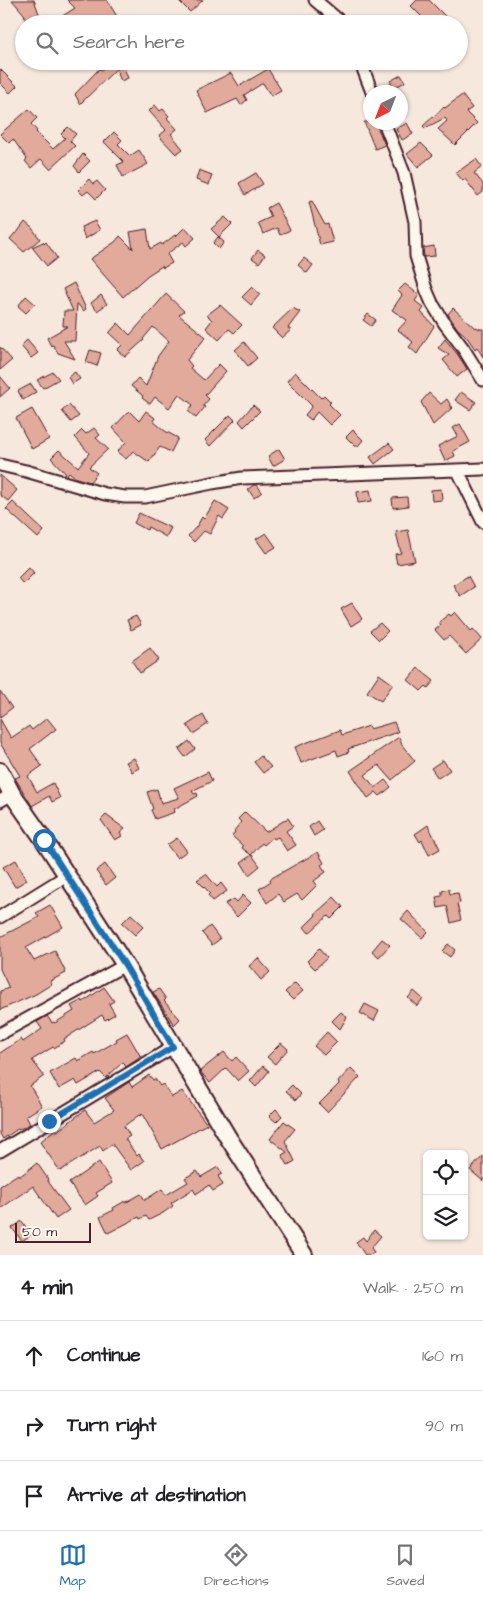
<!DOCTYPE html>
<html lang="en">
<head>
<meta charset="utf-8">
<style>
  body { margin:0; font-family:"Architects Daughter",sans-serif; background:#f6f6f6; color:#202124 }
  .controls { position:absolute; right:15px; bottom:15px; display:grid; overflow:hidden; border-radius:8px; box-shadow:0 1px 4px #0004 }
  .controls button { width:45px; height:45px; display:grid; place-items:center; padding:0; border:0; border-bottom:1px solid #e0e0e0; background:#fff; color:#202124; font:25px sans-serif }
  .compass { position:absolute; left:363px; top:85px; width:45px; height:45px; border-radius:50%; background:#fff; box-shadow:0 1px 4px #0004; rotate:222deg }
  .scale { position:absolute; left:15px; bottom:12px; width:76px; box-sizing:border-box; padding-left:5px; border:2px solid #4a1f2b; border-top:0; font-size:14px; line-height:18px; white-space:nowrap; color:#4a1f2b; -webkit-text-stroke:4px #fbf7ec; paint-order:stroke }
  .stop { position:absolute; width:15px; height:15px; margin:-11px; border:4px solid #1f6fb2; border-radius:50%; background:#fff }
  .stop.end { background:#1f6fb2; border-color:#fff; box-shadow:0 1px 5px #0008 }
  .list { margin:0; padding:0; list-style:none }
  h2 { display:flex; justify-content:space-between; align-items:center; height:65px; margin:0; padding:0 20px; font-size:21px }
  h2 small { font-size:16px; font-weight:400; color:#757577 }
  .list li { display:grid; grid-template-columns:32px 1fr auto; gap:15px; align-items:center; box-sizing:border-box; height:70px; padding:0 20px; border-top:1px solid #e0e0e0 }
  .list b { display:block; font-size:19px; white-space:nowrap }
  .list em { font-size:16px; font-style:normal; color:#757577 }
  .icon { flex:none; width:28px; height:28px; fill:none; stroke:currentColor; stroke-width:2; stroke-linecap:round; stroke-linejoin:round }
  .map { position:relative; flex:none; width:483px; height:1255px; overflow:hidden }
  .search { position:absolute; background:#fff; box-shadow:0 1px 4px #0004; left:15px; right:15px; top:15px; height:55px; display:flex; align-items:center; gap:12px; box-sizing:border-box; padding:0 18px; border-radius:28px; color:#757577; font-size:19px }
  .sheet { height:275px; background:#fff }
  nav { display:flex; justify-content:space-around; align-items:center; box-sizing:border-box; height:70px; border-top:1px solid #e0e0e0; background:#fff; font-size:14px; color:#757577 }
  nav a { display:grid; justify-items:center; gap:2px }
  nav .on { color:#1f6fb2 }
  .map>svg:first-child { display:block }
  .building { fill:#e2aa9b; stroke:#4a1f2b }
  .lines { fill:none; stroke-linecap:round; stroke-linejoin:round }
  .street-casing { stroke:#4a1f2b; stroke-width:15 }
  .secondary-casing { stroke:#4a1f2b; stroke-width:20 }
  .street { stroke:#fbf7ec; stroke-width:11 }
  .secondary { stroke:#fbf7ec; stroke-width:16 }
  .route { stroke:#1f6fb2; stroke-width:6 }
</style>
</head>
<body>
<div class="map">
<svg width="483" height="1255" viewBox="0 0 483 1255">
  <rect width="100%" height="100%" fill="#f6e8dc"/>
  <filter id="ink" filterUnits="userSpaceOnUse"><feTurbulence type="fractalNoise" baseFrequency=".02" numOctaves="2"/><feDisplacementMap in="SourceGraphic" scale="10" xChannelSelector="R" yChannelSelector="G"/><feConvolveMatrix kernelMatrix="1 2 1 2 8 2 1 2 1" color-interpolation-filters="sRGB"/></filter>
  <g filter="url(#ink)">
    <path class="building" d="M12,0H34L41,19L27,24L24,14Z
      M67,0H107L119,20L113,24H50L75,8Z
      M178,0H203L190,12Z
      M417,0H429L445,16L437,24L431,17L426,21L411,6Z
      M113,61H123L122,63L128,78L121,81L116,69L80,104L75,94L100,68L101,70Z
      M0,69L17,86L10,93L0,83Z
      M268,69L281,90L271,96L263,83L244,95L247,100L241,105L237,99L207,113L196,90L231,73L239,86Z
      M401,75L405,82L394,88L390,81Z
      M462,95L472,108L466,112L477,123L455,145L438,129L447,121L445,118L425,128L423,126L444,107L445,108Z
      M155,105L160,111L163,109L169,116L167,118L177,129L171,134L183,149L176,154L159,136L166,130L149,111Z
      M29,109L37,118L31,124L37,131L36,132L53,149L65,138L61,134L68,127L76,134L70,141L75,146L50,169L41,159L31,168L25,161L27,159L13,139L9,143L0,134Z
      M364,122H375L385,145L375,149Z
      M407,123L413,134L402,140L396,129Z
      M114,132L122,140L118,144L130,156L139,150L148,164L123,177L117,165L124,162L104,142Z
      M421,143L433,155L418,167L407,154Z
      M83,154L90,161L79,172L74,166Z
      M476,159L482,167L474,173L483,184V192L478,196L465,179L463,181L456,173Z
      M199,170L212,175L209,185L196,180Z
      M256,173L263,184L245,195L239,183Z
      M89,179L93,184L97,181L105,190L96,199L88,191L83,195L78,190Z
      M312,201L325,225L328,224L333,242L320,245L309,202Z
      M276,203L290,230L280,235L277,228L263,234L258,223L271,217L267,208Z
      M225,217L232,224L219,237L211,229Z
      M95,221L100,230L85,239L81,227Z
      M25,222L32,228L40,239L24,252L10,239L15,233L16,234Z
      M185,227L195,238L186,246L183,242L167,254L172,263L163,268L162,266L148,275L123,297L90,259L115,242L120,236L133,249L130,232L147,229L150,249L161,243L162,245L175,235L176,236Z
      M218,237L224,242L219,249L213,243Z
      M43,242L44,244L46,242L57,258L47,266L32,247Z
      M434,246L435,256L424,257L423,248Z
      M258,250L265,255L259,263L252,258Z
      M304,258L313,265L307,273L298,265Z
      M74,283L86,309L83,311L77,303L75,341H64L75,359L58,353L53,345L51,346L47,338L68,326H63L64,311H73L63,289Z
      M405,284L419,295L415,301L424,308L421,312L434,326L417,354L409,347L413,342L398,330L407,320L392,310L402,295L398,291Z
      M252,287L260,294L251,305L242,297Z
      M166,294L184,311L179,315L206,337L187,360L192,366L190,368L204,380L219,364L226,371L205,395L209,399L203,406L205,407L196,418L188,411L193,405L179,394L169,408L155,397L150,404L142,398L143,396L131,386L138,378L146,386L158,356L169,341L153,327L143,339L144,340L125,357L117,350L122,345L109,333L118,323L130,335Z
      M101,295L107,304L97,311L91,303Z
      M26,296L35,304L26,313L18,306Z
      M220,305L242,325L234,333L229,329L219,340L206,328L212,320L207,315Z
      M293,308L300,312L288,328L291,330L282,338L272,328Z
      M453,308L475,328L476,327L480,329H483V357L477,347L475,349L466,336L457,328L448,314Z
      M368,314L376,320L371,326L363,320Z
      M445,339L458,355L467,369L457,377L443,360L449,355L438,348Z
      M27,340L38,353L31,358L21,346Z
      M244,342L257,358L248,366L235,350Z
      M0,347L12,360L0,370Z
      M90,350L101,353L97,366L86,362Z
      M53,372L59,379L43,388L37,380Z
      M75,372L80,379L72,384L68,377Z
      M295,372L321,398L324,395L331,402L329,404L340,415L330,425L317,412L311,420L305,415L312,406L287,381Z
      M0,376L10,388L0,397Z
      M31,384L36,392L23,400L18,391Z
      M461,392L476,402L470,410L455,400Z
      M429,393L441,404L447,399L452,408L433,425L421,402Z
      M69,405L79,416L71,422L62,411Z
      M253,405L260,411L244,427L239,421Z
      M32,409L49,439L32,449L16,418Z
      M129,411L139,421L146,411L155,418L153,421L165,431L178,438L171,452L160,447L149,462L133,451L126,459L117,452L126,442L113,428Z
      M230,415L235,420L210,446L205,440Z
      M460,424L470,442L453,451L455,456L445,461L438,446L458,436L453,428Z
      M94,428L100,435L96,438L108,449L89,467L97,473L90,482L76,478L69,472L67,475L51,458L59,450L78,467L89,453L75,437L82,430L86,434Z
      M353,430L363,440L358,446H355L346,437Z
      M389,443L394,449L375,464L370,457Z
      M279,449L285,459L273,466L268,456Z
      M0,475L17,490L8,501L0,495Z
      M254,485H257L262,492L254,498L248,489Z
      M441,489L442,500L432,501L431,490Z
      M370,490L372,501L358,503L357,492Z
      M407,497L408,506L393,508L392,498Z
      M215,501L229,510L223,519L219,516L210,534L204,531L194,542L188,536L197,526L202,517L204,519Z
      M13,502L44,531L38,538L6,509Z
      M139,513L171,528L166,537L148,527L147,530L134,523Z
      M408,530L415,561L397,564L395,554L401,553L396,532Z
      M266,533L276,547L266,553L256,539Z
      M29,567L34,573L23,584L18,578Z
      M468,576L474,587L460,596L453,585Z
      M352,603L362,619L351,626L341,609Z
      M455,612L471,631L473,629L482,639L466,654L449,636L444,640L435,630L441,625L439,622L449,614L451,616Z
      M136,616L141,625L131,630L127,620Z
      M380,623L388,631L379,640L370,631Z
      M150,648L159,660L140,673L132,661Z
      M418,668L434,681L428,688L426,686L421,691L408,680Z
      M379,674L393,684L381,701L367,692Z
      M0,691L12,708L0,717Z
      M203,715L208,724L193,734L187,725Z
      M47,718L56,729L30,749L42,766L28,776L37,792L53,783L60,798L52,802L49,796L32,806L15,778L20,776L0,743V719L11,738L29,726L32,730Z
      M394,722L398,732L348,749L349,752L338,756L336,750L301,763L295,747L340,730L342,735L369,726L370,729Z
      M399,737L402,745L415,761L392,780L379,765L365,775L375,788L385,780L391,787L380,796L376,792L368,798L350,771Z
      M189,741L195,749L185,757L179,749Z
      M261,756L271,767L263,773L254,762Z
      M134,758L139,768L132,772L126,762Z
      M443,760L450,770L438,778L431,768Z
      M208,772L212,781L192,791L194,794L197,793L198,796L174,809L175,812L155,819L151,810L153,809L147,792L157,789L161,803L179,798L174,788Z
      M245,812L266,832L288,818L293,826L286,831L296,845L287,851L278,837L274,839L273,837L264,845L262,843L251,855L242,848L243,846L232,836L235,832L234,831L241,822L238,819Z
      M106,815L125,829L120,833L122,836L115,840L101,820Z
      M317,821L323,830L314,836L309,827Z
      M428,825L440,849L429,855L422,840L420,842L415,834Z
      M177,838L187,851L177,858L167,845Z
      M318,852L324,863L321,865L326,872L314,881L317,885L302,900L297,894L284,902L278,894L267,903L259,889L271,881L270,879Z
      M252,855L260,866L249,875L241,862Z
      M16,860L27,880L15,887L3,867Z
      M105,864L115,878L106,885L96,871Z
      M206,874L217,887L221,883L227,891L213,901L208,895L210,893L197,880Z
      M449,889L450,894L458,893L460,903L457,904L461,920L451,923L447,906L438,908L436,897L442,896V891Z
      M243,895L251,903L237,917L225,904L234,899L237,902Z
      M334,897L343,907L331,919L328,916L309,933L304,927L316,915L315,914Z
      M50,905L63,927L26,948L34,961L55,951L66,973L50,981L52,984L36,994L0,1010V991L9,988L0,969V937L39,917L36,913Z
      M408,911L428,932L422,938L401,919Z
      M131,914L144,926L135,935L122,923Z
      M210,926L220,939L212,945L202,933Z
      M382,939L390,945L379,957L372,951Z
      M448,944L455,950L450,957L442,951Z
      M319,949L327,958L315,969L307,961Z
      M258,958L270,972L261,980L249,966Z
      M295,983L303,991L293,1000L285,992Z
      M104,987L114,1001L109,1004L115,1014L105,1020L102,1015L64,1039L65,1041L54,1048L53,1047L32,1060L44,1076L30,1086L42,1106L26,1116L30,1124L20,1129L19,1128L3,1139L0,1134V1053L21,1039L23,1042L42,1029L37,1022L47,1016L52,1023L54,1022L55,1023L74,1011L71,1006L82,1000L83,1002Z
      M159,989L166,999L164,1001L180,1019L174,1025L153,992Z
      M414,991L423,999L417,1006L408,998Z
      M365,1004L379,1011L374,1021L360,1013Z
      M341,1012L347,1017L340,1029L332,1021Z
      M327,1032L337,1042L324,1055L314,1046Z
      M127,1033L141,1057L126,1067L123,1062L106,1078L100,1072L78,1085L75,1080L59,1089L50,1073L76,1058L78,1061L93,1052L94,1054L117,1041L116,1039Z
      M281,1043L288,1049L275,1064L267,1057Z
      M224,1052L232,1061L236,1057L249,1071L238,1081L226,1068L210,1083L200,1071Z
      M263,1066L269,1071L256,1087L250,1081Z
      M351,1068L360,1077L327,1112L319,1104L339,1084L338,1082Z
      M149,1075L153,1080L155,1079L160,1086L163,1084L172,1097L182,1091L207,1124L162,1149L142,1114L140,1116L139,1115L124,1126L130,1136L125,1139L137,1156L139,1154L144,1161L131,1170L112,1144L103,1151L100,1146L60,1171L40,1142L55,1129L57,1131L85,1110L94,1122L114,1110L105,1098L129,1082L132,1087Z
      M292,1085L301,1094L296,1100L286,1091Z
      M276,1109L282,1116L276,1122L269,1116Z
      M284,1121L295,1129L285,1141L295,1161L288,1165L282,1155L287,1152L270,1139Z
      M483,1156V1181L470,1170Z
      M99,1162L112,1183L96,1193L98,1196L85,1205L69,1183Z
      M37,1163L48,1179L47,1180L69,1210L56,1219L33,1186L0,1209V1186L18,1174L19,1177Z
      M218,1167L222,1174L218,1176L223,1185L213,1191L209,1185L196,1194L193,1189L171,1203L173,1206L163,1213L149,1220L146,1216L140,1219L139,1217L108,1233L100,1217L114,1210L113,1208L125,1201V1203L141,1194L145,1200L162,1189L166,1195L188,1182L185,1178L197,1171L201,1177Z
      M22,1221L31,1235L22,1241L12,1228Z
      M374,1230L381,1236L371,1248L374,1252L370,1255H365L356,1242L363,1237L366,1241Z"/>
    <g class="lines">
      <g class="street-casing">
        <path id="street" d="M315,0L343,24
          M360,61L372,92
          M384,122L404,173L415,222L416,256L426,289L432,303L445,324L463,348L483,380
          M0,465L26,471L105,494L125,497H145L212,483L242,478L483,469
          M458,471L483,522
          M0,801L12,794
          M0,917L66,876
          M0,1034L125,965
          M0,1151L173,1047"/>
      </g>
      <g class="secondary-casing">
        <path id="secondary" d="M0,771L12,794L44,840L125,965L229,1139L304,1255"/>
      </g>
      <use href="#street" class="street"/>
      <use href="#secondary" class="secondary"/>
    </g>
  </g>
  <g class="lines" filter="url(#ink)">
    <path class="route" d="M44,840L125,965L173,1047L49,1121"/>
  </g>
</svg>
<div class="controls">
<button><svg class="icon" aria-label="locate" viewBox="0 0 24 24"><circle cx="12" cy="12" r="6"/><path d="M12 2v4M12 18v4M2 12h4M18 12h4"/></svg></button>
<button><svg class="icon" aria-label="layers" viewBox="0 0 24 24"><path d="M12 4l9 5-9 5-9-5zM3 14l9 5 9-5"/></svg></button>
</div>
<svg class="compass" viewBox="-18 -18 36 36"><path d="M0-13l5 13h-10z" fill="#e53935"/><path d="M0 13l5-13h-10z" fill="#757577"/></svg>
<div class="scale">50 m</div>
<div class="stop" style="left:44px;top:840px"></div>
<div class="stop end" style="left:49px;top:1121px"></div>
<div class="search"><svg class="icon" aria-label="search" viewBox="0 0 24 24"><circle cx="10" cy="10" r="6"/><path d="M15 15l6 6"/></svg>Search here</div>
</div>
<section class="sheet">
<h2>4 min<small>Walk · 250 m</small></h2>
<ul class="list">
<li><svg class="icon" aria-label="ahead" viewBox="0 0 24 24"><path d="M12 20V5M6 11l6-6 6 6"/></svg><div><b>Continue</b></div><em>160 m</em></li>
<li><svg class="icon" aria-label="right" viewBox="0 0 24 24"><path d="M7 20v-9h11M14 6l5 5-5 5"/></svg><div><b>Turn right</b></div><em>90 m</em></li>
<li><svg class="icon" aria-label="arrive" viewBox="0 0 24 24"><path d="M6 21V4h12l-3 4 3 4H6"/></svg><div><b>Arrive at destination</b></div></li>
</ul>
</section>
<nav>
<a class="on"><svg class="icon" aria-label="map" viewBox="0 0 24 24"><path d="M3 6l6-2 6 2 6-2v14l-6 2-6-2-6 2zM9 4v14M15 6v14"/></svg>Map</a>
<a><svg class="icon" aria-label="directions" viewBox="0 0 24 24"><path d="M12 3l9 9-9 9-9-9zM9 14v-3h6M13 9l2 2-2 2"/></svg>Directions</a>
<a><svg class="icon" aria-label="saved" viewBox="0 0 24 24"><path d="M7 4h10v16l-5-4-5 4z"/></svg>Saved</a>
</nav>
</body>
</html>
